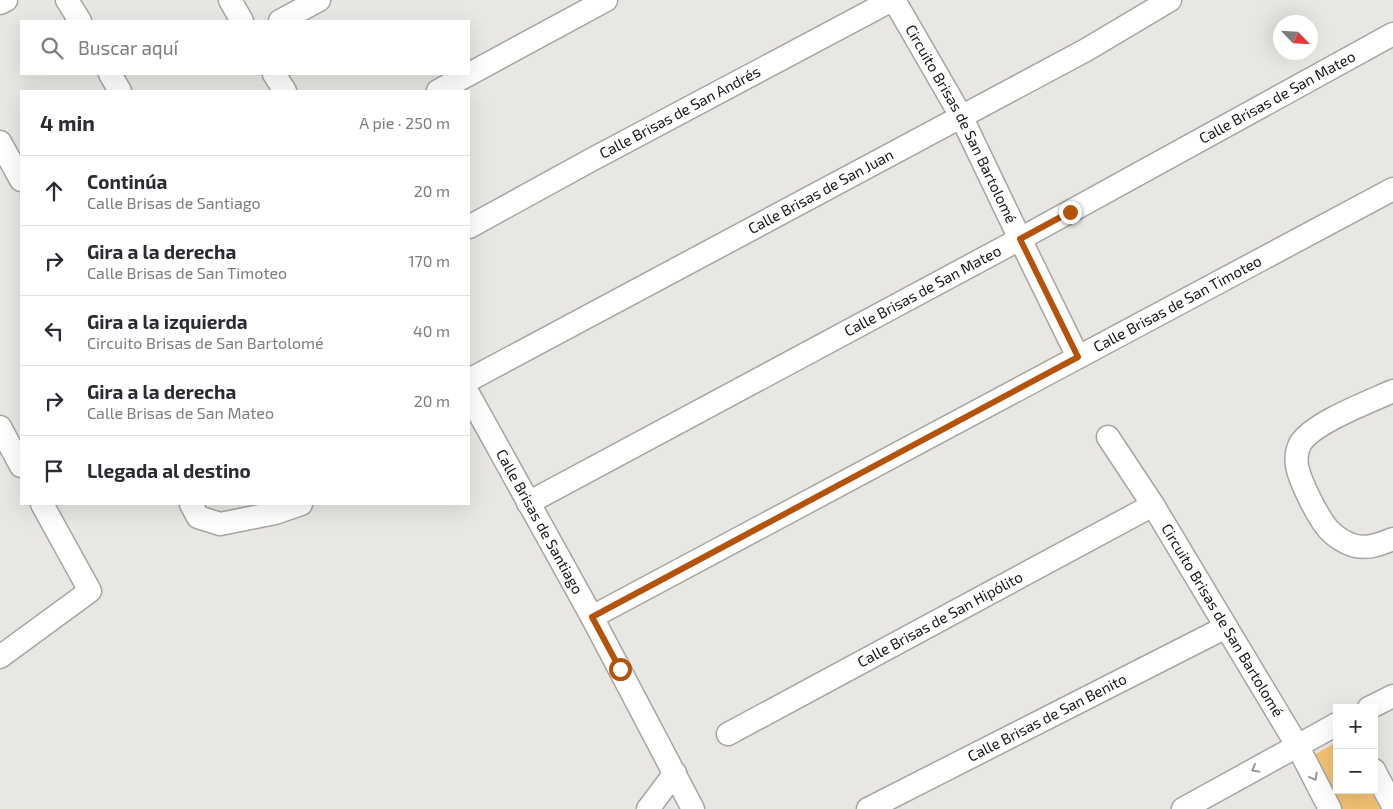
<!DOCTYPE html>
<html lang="es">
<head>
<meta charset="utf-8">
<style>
  body { margin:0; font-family:"Exo 2",sans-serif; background:#f7f7f7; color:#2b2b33 }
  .controls { position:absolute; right:15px; bottom:15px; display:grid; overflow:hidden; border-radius:0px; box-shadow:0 5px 20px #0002 }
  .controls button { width:45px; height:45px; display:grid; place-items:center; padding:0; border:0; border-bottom:1px solid #e1e1e2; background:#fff; color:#2b2b33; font:25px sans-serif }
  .compass { position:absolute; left:1273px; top:15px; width:45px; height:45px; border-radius:50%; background:#fff; box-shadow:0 5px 20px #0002; rotate:115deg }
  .stop { position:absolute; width:15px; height:15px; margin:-11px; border:4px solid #b45309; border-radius:50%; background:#fff }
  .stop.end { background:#b45309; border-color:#fff; box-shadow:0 1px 5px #0008 }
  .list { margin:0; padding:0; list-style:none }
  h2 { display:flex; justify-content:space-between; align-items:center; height:65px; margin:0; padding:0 20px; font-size:21px }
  h2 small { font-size:16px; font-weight:400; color:#7c7c81 }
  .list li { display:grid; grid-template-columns:32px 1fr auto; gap:15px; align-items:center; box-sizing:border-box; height:70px; padding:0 20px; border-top:1px solid #e1e1e2 }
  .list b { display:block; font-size:19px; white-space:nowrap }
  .list p { margin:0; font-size:16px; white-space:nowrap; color:#7c7c81 }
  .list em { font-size:16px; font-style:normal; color:#7c7c81 }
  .icon { flex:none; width:28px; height:28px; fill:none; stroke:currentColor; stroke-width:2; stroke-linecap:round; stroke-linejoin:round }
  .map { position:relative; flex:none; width:1393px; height:809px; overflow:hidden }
  .search { position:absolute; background:#fff; box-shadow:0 5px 20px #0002; left:20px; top:20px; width:450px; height:55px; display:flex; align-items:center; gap:12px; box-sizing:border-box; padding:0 18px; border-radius:0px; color:#7c7c81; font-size:19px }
  .panel { position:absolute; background:#fff; box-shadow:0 5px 20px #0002; left:20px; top:90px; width:450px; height:415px; border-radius:0px }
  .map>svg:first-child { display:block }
  .green { fill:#f2c273 }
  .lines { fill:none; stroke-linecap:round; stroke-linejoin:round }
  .minor-casing { stroke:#a7a4a1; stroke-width:25 }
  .minor { stroke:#fff; stroke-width:22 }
  .oneway { stroke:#979796 }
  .route { stroke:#b45309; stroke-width:6 }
  .labels { text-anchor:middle; stroke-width:4; stroke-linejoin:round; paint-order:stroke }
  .street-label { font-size:15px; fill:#181716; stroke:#e9e7e3 }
</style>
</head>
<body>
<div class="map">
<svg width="1393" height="809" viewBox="0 0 1393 809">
  <rect width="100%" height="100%" fill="#e9e7e3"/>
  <path class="green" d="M1337,742V790H1374L1386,809H1339L1310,757Z"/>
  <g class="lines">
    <g class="minor-casing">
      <g id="minor">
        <path d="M67,0L80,21"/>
        <path d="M230,0L242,21"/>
        <path id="s1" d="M894,0L961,116L1020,239L1078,357"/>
        <path d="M0,3L6,0"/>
        <path d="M280,21L319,0"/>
        <path d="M110,74L120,91"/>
        <path d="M274,74L285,91"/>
        <path d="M438,91L606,0"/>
        <path d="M0,142L21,180"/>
        <path id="s2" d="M469,227L591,160L892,0"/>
        <path id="s3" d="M469,380L1086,50L1170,0"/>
        <path d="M1393,391C1371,401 1312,423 1300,444C1297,450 1296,459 1297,466C1300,482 1319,520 1330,531C1336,537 1344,542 1352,545C1367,550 1380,544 1393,539"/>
        <path id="s4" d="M469,395L592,617L693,809"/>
        <path d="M0,427L21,466"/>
        <path id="s5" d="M1108,437L1153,505L1297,745L1330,809"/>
        <path id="s6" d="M528,503L1020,239L1393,34"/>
        <path d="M191,504L198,517L220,524L275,513L301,504"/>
        <path id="s7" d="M592,617L1393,189"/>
        <path d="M0,657L90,591L42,504"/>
        <path d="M1369,708L1393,696"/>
        <path id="s8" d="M728,734L1153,505"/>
        <path d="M1374,770L1393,806"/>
        <path d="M648,809L675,773"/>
        <path id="s9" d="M868,809L1226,627"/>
        <path d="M1183,809L1337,724"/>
      </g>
    </g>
    <use href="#minor" class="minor"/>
  </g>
  <defs><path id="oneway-chevron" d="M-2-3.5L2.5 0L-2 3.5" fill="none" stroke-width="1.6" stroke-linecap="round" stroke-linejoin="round" transform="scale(1.25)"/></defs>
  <g class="oneway">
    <use href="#oneway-chevron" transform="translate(1255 769) rotate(151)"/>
    <use href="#oneway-chevron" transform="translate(1314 777) rotate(62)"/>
  </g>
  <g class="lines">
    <path class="route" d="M620,669L592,617L1078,357L1020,239L1070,212"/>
  </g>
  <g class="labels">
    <g class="street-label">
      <text dy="5" stroke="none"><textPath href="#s6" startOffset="852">Calle Brisas de San Mateo</textPath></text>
      <text dy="5" stroke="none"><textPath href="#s2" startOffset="240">Calle Brisas de San Andrés</textPath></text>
      <text dy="5" stroke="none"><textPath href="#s1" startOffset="141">Circuito Brisas de San Bartolomé</textPath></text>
      <text dy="5" stroke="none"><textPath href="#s3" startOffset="399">Calle Brisas de San Juan</textPath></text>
      <text dy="5" stroke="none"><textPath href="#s6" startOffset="448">Calle Brisas de San Mateo</textPath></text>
      <text dy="5" stroke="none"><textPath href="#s7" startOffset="664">Calle Brisas de San Timoteo</textPath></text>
      <text dy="5" stroke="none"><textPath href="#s4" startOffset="145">Calle Brisas de Santiago</textPath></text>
      <text dy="5" stroke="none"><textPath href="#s8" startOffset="241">Calle Brisas de San Hipólito</textPath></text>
      <text dy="5" stroke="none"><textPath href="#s5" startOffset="216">Circuito Brisas de San Bartolomé</textPath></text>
      <text dy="5" stroke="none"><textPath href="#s9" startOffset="201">Calle Brisas de San Benito</textPath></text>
    </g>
  </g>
</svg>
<div class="controls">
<button>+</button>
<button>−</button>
</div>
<svg class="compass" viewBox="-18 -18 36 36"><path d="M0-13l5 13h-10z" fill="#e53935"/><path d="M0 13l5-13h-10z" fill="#7c7c81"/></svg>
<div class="stop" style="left:620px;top:669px"></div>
<div class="stop end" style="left:1070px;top:212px"></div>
<div class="search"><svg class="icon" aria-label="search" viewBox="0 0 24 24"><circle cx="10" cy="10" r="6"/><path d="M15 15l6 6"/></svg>Buscar aquí</div>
<section class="panel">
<h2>4 min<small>A pie · 250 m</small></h2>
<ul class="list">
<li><svg class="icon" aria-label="ahead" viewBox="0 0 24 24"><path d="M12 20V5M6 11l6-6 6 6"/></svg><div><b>Continúa</b><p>Calle Brisas de Santiago</p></div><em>20 m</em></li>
<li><svg class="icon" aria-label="right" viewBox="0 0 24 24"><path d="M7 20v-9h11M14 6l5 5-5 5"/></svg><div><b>Gira a la derecha</b><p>Calle Brisas de San Timoteo</p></div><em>170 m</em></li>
<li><svg class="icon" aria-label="left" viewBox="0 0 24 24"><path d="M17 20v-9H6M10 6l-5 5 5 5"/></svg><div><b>Gira a la izquierda</b><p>Circuito Brisas de San Bartolomé</p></div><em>40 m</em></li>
<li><svg class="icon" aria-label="right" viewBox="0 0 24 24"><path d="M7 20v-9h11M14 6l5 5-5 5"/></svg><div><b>Gira a la derecha</b><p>Calle Brisas de San Mateo</p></div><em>20 m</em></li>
<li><svg class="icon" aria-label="arrive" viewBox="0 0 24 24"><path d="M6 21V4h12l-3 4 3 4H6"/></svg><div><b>Llegada al destino</b></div></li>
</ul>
</section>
</div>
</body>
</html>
